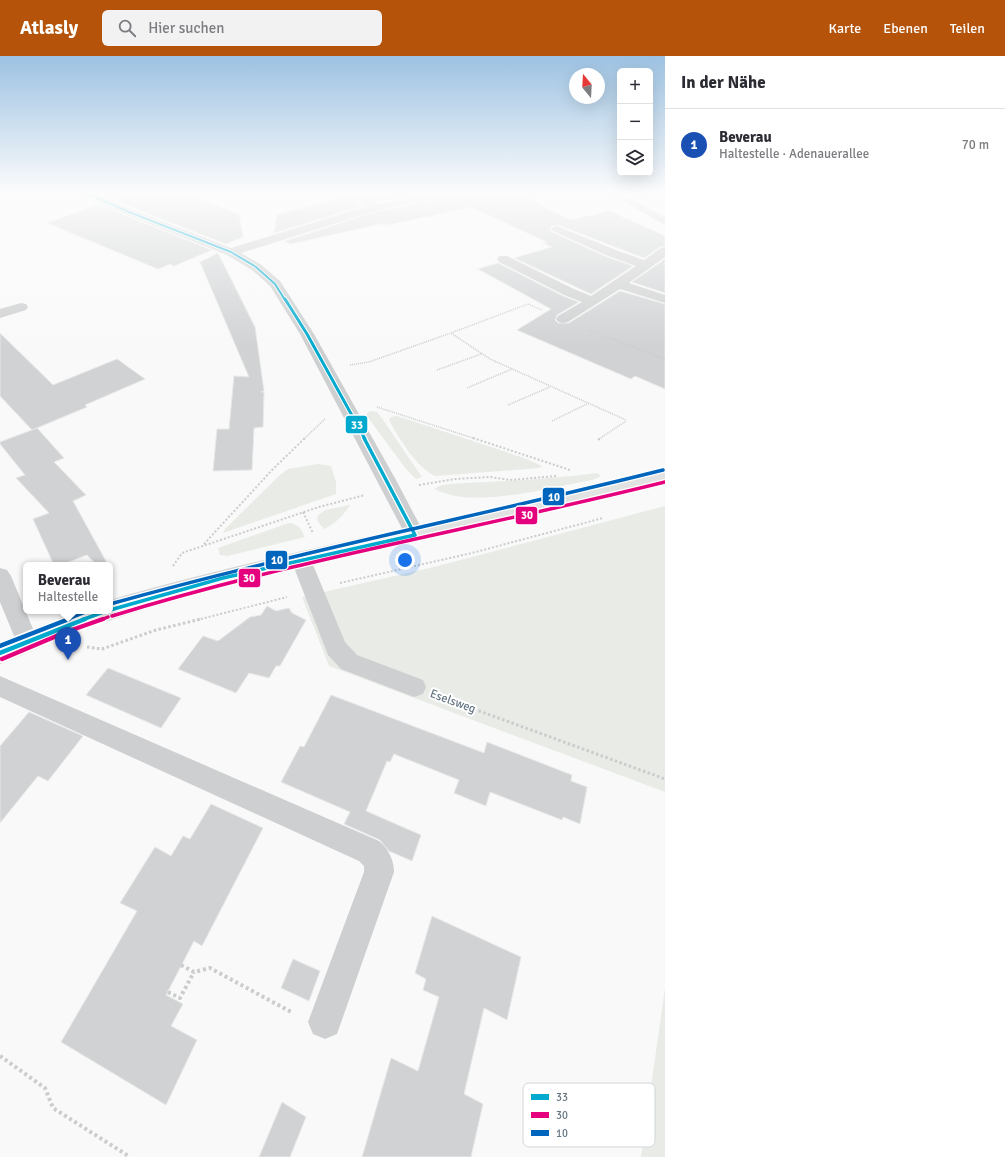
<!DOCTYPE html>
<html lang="de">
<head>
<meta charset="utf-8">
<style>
  body { margin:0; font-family:Signika,sans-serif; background:#f2f2f3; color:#2b2b33 }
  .controls { position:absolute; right:12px; top:12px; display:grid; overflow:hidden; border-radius:6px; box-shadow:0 4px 16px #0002 }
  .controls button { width:36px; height:36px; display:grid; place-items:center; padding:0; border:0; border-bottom:1px solid #e1e1e2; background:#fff; color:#2b2b33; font:20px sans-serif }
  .compass { position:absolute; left:569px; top:12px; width:36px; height:36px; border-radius:50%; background:#fff; box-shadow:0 4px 16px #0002; rotate:342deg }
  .you { position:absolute; left:405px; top:504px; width:14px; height:14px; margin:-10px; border:3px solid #fff; border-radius:50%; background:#1a73e8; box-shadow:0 0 0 6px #1a73e833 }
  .badge { display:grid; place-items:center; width:26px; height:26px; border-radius:50%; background:#b45309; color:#fff; font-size:13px; font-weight:700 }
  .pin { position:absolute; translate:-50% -33px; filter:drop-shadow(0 1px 2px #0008) }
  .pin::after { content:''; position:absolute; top:21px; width:14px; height:12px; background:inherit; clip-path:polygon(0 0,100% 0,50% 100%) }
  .popup { position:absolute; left:23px; top:506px; width:90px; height:52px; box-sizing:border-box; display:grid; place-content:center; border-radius:6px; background:#fff; filter:drop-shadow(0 1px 3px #0005); font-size:13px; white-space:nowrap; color:#7c7c81 }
  .popup b { font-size:15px; color:#2b2b33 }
  .popup::after { content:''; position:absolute; left:50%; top:100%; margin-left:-8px; border:8px solid transparent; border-top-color:#fff }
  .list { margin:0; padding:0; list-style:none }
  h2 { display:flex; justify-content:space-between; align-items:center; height:52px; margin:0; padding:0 16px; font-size:17px }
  h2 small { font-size:13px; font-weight:400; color:#7c7c81 }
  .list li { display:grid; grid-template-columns:26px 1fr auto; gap:12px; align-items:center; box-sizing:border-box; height:72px; padding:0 16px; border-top:1px solid #e1e1e2 }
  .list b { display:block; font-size:15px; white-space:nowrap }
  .list p { margin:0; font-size:13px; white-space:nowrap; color:#7c7c81 }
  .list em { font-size:13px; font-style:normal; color:#7c7c81 }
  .icon { flex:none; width:22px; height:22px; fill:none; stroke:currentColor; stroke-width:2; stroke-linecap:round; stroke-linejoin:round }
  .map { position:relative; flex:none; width:665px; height:1101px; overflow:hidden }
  header { display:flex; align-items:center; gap:24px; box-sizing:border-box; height:56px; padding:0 20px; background:#b45309; color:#fff }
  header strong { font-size:19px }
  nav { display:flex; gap:22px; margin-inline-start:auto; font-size:14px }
  .search { width:280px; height:36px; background:#f2f2f3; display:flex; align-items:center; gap:10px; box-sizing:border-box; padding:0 14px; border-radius:6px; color:#7c7c81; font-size:15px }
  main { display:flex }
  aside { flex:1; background:#fff }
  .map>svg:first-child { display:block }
  .green { fill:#e8ebe6 }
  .building { fill:#d0d2d3; stroke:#e8e8e8 }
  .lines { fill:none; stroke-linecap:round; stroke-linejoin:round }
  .major-casing { stroke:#d5d6d7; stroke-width:2 }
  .path-far3 { stroke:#cbcccd; stroke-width:1.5; stroke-dasharray:1 1; stroke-linecap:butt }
  .path-far2 { stroke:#cbcccd; stroke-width:2; stroke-dasharray:2 2; stroke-linecap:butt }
  .path-far1 { stroke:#cbcccd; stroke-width:3; stroke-dasharray:2.5 2.5; stroke-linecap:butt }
  .path { stroke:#cbcccd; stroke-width:4; stroke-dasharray:3 3; stroke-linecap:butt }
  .minor { fill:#cecfd0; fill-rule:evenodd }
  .major { fill:#e1e2e2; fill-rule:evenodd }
  .bus-1-far3-casing { stroke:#fff; stroke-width:3.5 }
  .bus-1-far2-casing { stroke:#fff; stroke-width:5 }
  .bus-1-far1-casing { stroke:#fff; stroke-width:6 }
  .bus-1-casing { stroke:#fff; stroke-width:8 }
  .bus-2-far1-casing { stroke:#fff; stroke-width:6 }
  .bus-2-casing { stroke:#fff; stroke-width:8 }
  .bus-3-far1-casing { stroke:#fff; stroke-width:6 }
  .bus-3-casing { stroke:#fff; stroke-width:8 }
  .bus-1-far3 { stroke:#00a9ce; stroke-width:2 }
  .bus-1-far2 { stroke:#00a9ce; stroke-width:3 }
  .bus-1-far1 { stroke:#00a9ce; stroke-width:3.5 }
  .bus-1 { stroke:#00a9ce; stroke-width:4.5 }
  .bus-2-far1 { stroke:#e5007d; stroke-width:3.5 }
  .bus-2 { stroke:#e5007d; stroke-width:4.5 }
  .bus-3-far1 { stroke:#0065bd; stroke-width:3.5 }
  .bus-3 { stroke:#0065bd; stroke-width:4.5 }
  .labels { text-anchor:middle; stroke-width:4; stroke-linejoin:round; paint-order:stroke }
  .street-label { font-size:12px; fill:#657683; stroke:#fff }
  .key { fill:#fff; stroke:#d1d6da; stroke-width:1 }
  .key-label { font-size:11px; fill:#657683 }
  .line-badge { stroke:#fff; stroke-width:1.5 }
  .badge-label { font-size:11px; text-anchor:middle; font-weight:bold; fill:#fff }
</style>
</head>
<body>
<header>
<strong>Atlasly</strong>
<div class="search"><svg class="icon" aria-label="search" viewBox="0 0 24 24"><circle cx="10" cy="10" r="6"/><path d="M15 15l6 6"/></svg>Hier suchen</div>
<nav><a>Karte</a><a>Ebenen</a><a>Teilen</a></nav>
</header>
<main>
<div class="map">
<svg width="665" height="1101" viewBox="0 0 665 1101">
  <rect width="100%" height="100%" fill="#f9f9f9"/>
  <path class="green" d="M373,355L377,356L381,361L422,421L416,423L406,413L366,359L368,356Z
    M397,360L524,402L542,410L539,412L435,420C417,412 398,381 389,364L391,361Z
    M318,408L331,410L336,426V438L223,477L225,473L280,419L288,413Z
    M597,417L601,420L592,424C551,431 473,454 435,433C440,427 457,428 464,427C509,425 553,423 597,417Z
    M350,449C343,460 336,467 324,473L317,464L318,459L326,454Z
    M665,450V736L329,610L302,541L434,511Z
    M289,467C299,468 301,473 305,481L227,500L220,499L218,492Z
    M665,932V1101H641Z"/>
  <path class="building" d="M133,137H182L239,158L243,181L226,188L113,144Z
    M361,137H430L378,146Z
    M456,137H518L570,164L610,155L665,180V190L660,191L644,202L558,169L552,170L550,173L552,176L607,201L633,210L591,238L514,202L552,191L543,187L547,186L471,151L388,169L385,167L290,188L285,185L378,155L454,140Z
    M347,140L363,150L274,177L277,159Z
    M100,148L124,159L212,194L174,210L170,208L158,213L47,167Z
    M218,197L255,271L264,335L261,336H264L263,371L254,372L252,414L213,415L217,373H229L234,320L249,321L200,206Z
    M665,203V237L632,226Z
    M498,207L563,240L579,246L557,259L555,264L558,267H569L620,235L665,248V333L635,320L631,323L517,274L551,253L478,213Z
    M0,277L53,329L117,303L145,323L85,349L87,351L32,374L0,340Z
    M37,372L64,402L54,406L86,439L73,445L107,507L104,509H97L87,499L60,509H54L33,463L49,457L16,422L25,419L0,388V386Z
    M267,550L276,555L289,552L292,557L306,564L280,610H276L269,622L249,617L236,637L178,613L203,580L218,585L250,561L261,559Z
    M108,612L181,642L161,672L86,639Z
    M331,639L484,697L487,686L572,719L571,725L587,731L580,768L563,761L562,764L490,736L486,750L454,737L459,724L394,698L390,706L387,705L366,755L421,779L412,805L389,795L380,784L344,768L350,756L281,726L300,690L304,691Z
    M29,656L83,680L48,725L38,720L0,767V690Z
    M211,748L263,772L202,890L194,885L166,939L183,948L171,970L197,984L166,1049L61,986L137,855L120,847L155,791L171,800L183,780L190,783Z
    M432,860L521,901L507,964L484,952L464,1038L483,1048L471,1101H362L391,1002L418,1015L439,941L423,934L426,923L415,917Z
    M293,903L320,915L309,945L281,932Z
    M282,1046L306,1061L290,1101H259Z"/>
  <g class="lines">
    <g class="major-casing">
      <path id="major" d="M665,414V426C504,469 340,497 179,542C144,552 108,563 74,576C49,585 25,598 0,607V587L81,555H110V545C293,492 481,461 665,414Z"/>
    </g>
    <path class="path-far3" d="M542,254L528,248L451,277L490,303L626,364
      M589,274L665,303
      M350,309L369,306L451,277
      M437,314L481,298
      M467,332L512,313
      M508,349L550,331
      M377,351L476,383
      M552,365L587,348
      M304,383L325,363
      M599,383L626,365"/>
    <path class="path-far2" d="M473,382L570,414
      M598,384L601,382
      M419,429L455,423L490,421L510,424L557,420
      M303,456L313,477
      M204,488L272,414L305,382
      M173,510L182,497L319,451L365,439
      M340,527L472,497L603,462
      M197,564L287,541"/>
    <path class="path-far1" d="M87,591L102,593L156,574L201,563
      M441,641L665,723"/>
    <path class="path" d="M181,909L194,916L210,912L293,957
      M168,936L180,942L194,916
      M0,1000L45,1032L53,1052L130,1101"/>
    <path class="minor" d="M81,137H94L133,154L231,192L367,150L348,139L347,137H359L378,148L436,137H455L454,139L450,140L378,154L241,197L260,208L280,225L314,278L396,424L425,479L422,484L415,486L408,484L300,278L270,230L252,214L227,199L125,158L82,139Z
      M608,137H620L665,161V169Z
      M557,170L616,194L644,204L661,192L665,191V201L629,227L665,239V247L620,233L568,266L563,267L558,266L556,263L558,260L582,246L564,239L499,206L497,203L499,200H507L574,233L591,240L636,210L608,200L553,175L551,173L553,171Z
      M21,247L26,248L28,251L26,254L0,262V253Z
      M301,496L308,499L311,504L345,586L357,599L423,624L426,631L423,638L414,641L341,613L328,599L291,504L294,499Z
      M0,512L7,514L11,520L38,585L35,592L27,594L19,592L0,546Z
      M0,620L379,785C388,792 394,804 394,816L337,978L325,983L313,978L308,966L364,816V810L359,805L0,641Z"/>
    <use href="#major" class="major"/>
    <g class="bus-1-far3-casing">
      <path id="bus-1-far3" d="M86,137L129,156L231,196L256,211L275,228L285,244"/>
    </g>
    <g class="bus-1-far2-casing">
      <path id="bus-1-far2" d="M285,243L307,278L365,383"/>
    </g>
    <g class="bus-1-far1-casing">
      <path id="bus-1-far1" d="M364,382L415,479
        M110,554L223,522L415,479
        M82,564L106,555"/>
    </g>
    <g class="bus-1-casing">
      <path id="bus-1" d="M0,597L85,563"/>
    </g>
    <g class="bus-2-far1-casing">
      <path id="bus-2-far1" d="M112,560C293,504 481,472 665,426
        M101,564L108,561"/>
    </g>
    <g class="bus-2-casing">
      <path id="bus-2" d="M2,603L66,576L103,563"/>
    </g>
    <g class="bus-3-far1-casing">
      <path id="bus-3-far1" d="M110,548C293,497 479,460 663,414
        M66,564L88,555"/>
    </g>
    <g class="bus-3-casing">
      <path id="bus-3" d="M0,590L69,563"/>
    </g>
    <use href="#bus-1-far3" class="bus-1-far3"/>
    <use href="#bus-1-far2" class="bus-1-far2"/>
    <use href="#bus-1-far1" class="bus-1-far1"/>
    <use href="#bus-1" class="bus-1"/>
    <use href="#bus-2-far1" class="bus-2-far1"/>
    <use href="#bus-2" class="bus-2"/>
    <use href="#bus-3-far1" class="bus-3-far1"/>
    <use href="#bus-3" class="bus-3"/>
  </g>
  <linearGradient id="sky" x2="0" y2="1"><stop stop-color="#9dc2e2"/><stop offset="0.47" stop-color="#fcfcfc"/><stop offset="1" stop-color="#fcfcfc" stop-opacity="0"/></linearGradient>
  <rect width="665" height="291" fill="url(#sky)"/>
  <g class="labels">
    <g class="street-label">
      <text transform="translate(453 645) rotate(20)" y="4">Eselsweg</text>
    </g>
  </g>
  <rect x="523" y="1027" width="132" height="64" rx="6" class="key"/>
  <rect x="531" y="1038" width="18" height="6" fill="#00a9ce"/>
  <rect x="531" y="1056" width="18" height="6" fill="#e5007d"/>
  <rect x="531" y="1074" width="18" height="6" fill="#0065bd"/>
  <g class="key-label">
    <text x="556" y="1045">33</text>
    <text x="556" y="1063">30</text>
    <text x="556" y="1081">10</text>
  </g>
  <g class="line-badge">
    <rect x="345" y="359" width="23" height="19" rx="4" fill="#00a9ce"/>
    <rect x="542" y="431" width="23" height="19" rx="4" fill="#0065bd"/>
    <rect x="515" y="450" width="23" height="19" rx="4" fill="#e5007d"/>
    <rect x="265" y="494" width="23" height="20" rx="4" fill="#0065bd"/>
    <rect x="238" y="512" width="23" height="20" rx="4" fill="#e5007d"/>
  </g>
  <g class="badge-label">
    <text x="357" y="373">33</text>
    <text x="554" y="445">10</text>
    <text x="527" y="463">30</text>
    <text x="277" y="508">10</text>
    <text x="249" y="526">30</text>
  </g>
</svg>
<div class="controls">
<button>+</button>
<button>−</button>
<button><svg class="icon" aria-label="layers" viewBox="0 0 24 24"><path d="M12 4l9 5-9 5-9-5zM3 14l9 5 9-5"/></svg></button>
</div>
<svg class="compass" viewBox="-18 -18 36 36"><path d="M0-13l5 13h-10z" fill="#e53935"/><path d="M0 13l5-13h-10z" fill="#7c7c81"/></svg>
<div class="you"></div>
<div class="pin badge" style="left:68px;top:604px;background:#1a4fb4">1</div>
<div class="popup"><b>Beverau</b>Haltestelle</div>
</div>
<aside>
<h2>In der Nähe<small></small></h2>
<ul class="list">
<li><span class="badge" style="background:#1a4fb4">1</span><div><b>Beverau</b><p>Haltestelle · Adenauerallee</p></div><em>70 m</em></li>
</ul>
</aside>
</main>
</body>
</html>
